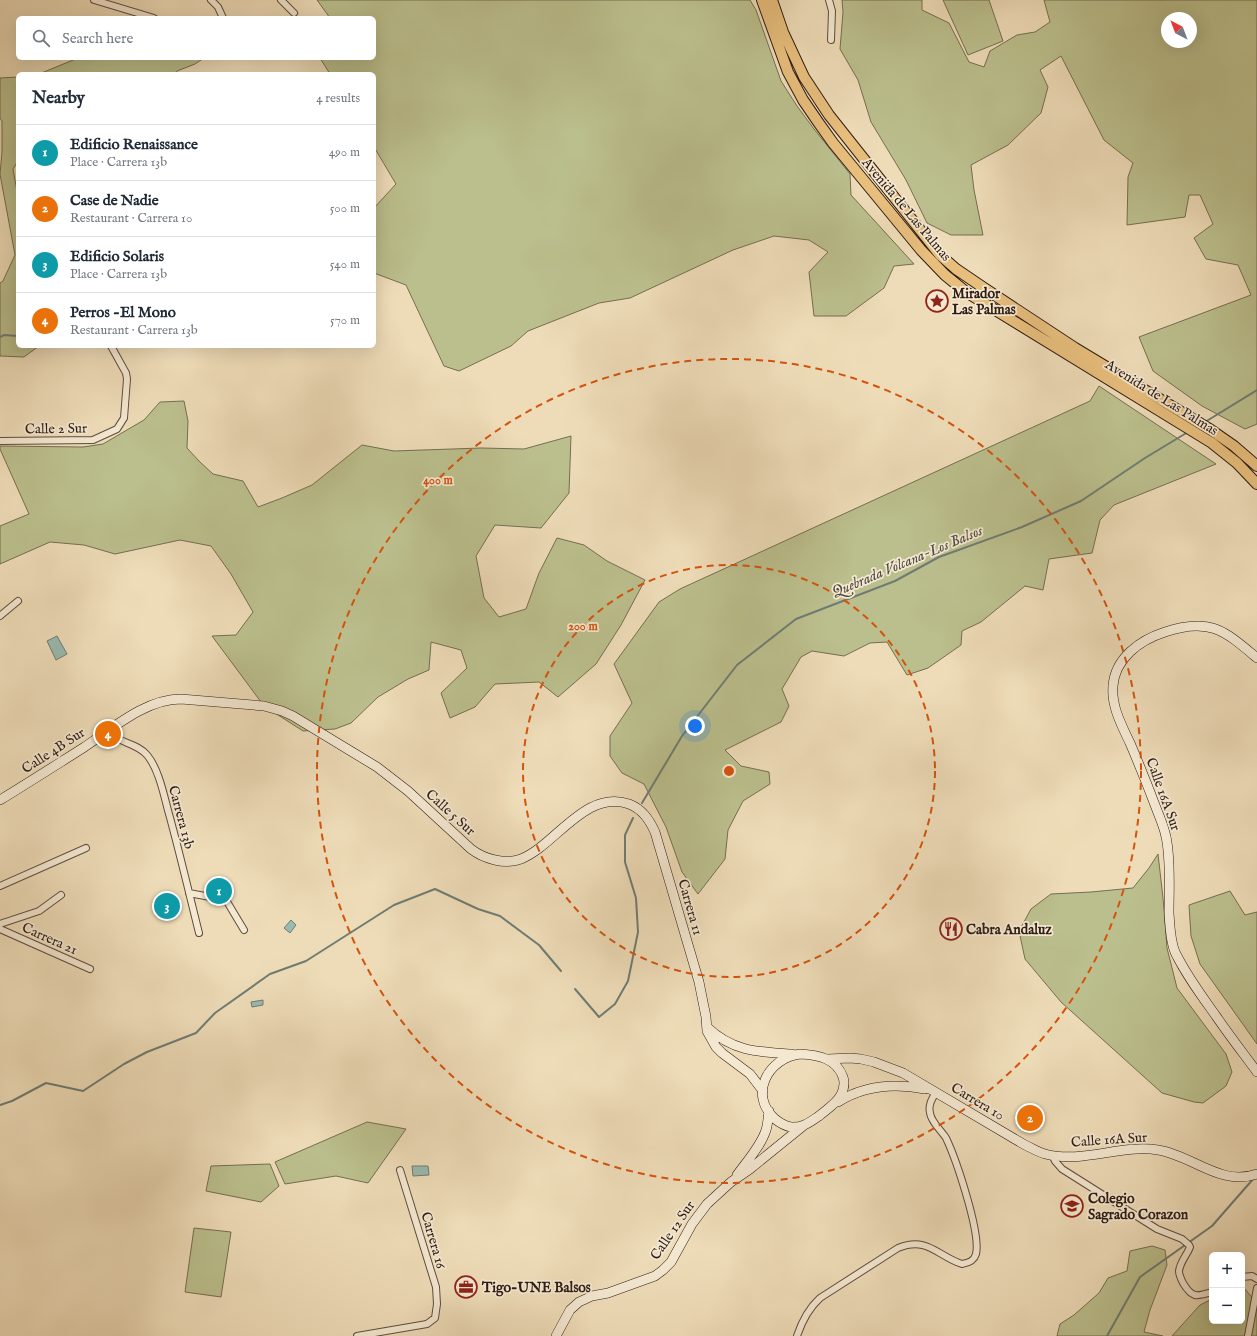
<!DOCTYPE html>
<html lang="en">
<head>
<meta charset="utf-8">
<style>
  body { margin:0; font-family:"IM FELL English",serif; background:#f2f2f3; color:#1f2937 }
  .controls { position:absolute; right:12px; bottom:12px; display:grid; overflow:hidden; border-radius:6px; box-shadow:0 4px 16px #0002 }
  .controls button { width:36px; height:36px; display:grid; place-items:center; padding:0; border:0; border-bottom:1px solid #e0e1e3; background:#fff; color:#1f2937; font:20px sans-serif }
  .compass { position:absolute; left:1161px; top:12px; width:36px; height:36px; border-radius:50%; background:#fff; box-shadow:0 4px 16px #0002; rotate:318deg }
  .you { position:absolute; left:695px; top:726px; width:14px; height:14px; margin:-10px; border:3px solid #fff; border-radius:50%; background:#1a73e8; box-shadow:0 0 0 6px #1a73e833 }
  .badge { display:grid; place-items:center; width:26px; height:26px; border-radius:50%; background:#1a73e8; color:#fff; font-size:13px; font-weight:700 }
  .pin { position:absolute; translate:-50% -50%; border:2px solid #fff; box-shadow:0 1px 4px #0006 }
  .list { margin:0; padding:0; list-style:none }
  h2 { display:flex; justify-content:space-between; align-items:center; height:52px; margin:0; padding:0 16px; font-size:17px }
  h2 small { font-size:13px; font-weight:400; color:#747a83 }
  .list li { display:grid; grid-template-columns:26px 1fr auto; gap:12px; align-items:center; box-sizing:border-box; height:56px; padding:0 16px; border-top:1px solid #e0e1e3 }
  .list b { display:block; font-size:15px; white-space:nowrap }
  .list p { margin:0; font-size:13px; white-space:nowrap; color:#747a83 }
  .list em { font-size:13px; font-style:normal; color:#747a83 }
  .icon { flex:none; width:22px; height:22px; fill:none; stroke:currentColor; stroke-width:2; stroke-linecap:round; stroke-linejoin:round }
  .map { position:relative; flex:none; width:1257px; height:1336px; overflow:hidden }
  .search { position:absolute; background:#fff; box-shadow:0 4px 16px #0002; left:16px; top:16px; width:360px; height:44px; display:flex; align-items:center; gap:10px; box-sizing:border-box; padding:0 14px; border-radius:6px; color:#747a83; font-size:15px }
  .panel { position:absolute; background:#fff; box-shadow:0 4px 16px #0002; left:16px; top:72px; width:360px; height:276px; border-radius:6px }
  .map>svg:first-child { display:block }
  .green { fill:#bbbf8d; stroke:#756e52; fill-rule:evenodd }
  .water { fill:#99bbb1; stroke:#6f7c73 }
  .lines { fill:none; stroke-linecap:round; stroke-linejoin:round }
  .stream { stroke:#6f7c73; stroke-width:2 }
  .street-casing { stroke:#5f4d3e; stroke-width:8 }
  .secondary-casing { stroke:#2f1d16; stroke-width:10 }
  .primary-casing { stroke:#2f1d16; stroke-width:12 }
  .street { stroke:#f4e8d1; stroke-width:6 }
  .secondary { stroke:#f4e8d1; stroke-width:9 }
  .primary { stroke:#e7be7c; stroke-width:10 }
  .ring { fill:none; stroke:#d6530d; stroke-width:2; stroke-dasharray:7 5 }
  .labels { text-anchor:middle; stroke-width:3.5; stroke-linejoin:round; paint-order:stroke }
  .street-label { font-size:14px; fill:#2f1d16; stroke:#f4e8d1 }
  .poi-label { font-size:14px; font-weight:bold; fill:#2f1d16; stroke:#f4e8d1; text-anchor:start }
  .water-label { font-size:15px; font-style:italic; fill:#4f4c44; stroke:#f4e8d1 }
  .centre { fill:#d6530d; stroke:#f4e8d1; stroke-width:2 }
  .ring-label { font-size:12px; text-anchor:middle; font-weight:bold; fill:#d6530d; stroke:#f4e8d1; stroke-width:3.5; stroke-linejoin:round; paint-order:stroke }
</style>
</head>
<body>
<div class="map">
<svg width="1257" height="1336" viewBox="0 0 1257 1336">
  <rect width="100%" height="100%" fill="#eedcb8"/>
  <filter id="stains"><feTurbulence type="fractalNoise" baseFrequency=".005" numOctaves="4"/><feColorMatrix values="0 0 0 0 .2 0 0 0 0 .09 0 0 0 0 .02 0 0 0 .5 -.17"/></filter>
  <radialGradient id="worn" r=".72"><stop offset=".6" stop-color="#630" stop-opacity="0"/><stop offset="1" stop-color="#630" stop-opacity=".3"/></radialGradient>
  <path class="green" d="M317,0H750L756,10L781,81L797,106L814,129L850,174L851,195L914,264L894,266L884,288L846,316H814L809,272L828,252L809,240L774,236L733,250L630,298L599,303L528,331L511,346L459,371L444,366L406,285L374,273V208L396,184L374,147V74H330L320,58H374V18H330Z
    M842,0H922V10L949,23L969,62L984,67L990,51L1017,35L1035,32L1050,22L1044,0H1257V424L1245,429L1202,406L1153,371L1139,337L1251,295L1238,265L1206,259L1194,238L1213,224L1200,195H1189L1185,217L1127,225L1128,177L1133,163L1104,140L1061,56L1040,70L1048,87L1041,113L1008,145L971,165L974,190L983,235H951L927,223L906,180L871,122L858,80L840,49L843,12ZM1167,18H1191V42H1167Z
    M943,0H989L1003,41L968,55Z
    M78,58H204L195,64L177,71L175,74H39Z
    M18,77V161L13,169L18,197V346H39L24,357L0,356V283L3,281L15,255L0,174L2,152V121L0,118V78Z
    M1099,386L1216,464L1114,505L1100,520L1092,553L1049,559L1043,590L1025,586L981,622L962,631L961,645L928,668L907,675L887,642L870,643L844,656L812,651L801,657L782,689L789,706L781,722L725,750L741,766L769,772L770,784L743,801L728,830L725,859L698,894L682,872L666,827L644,784L622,773L610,756V736L632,703L614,664L659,602L680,589L1090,401Z
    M184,401L188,421L187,448L200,462L213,474L243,481L258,507L282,498L312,485L362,445L394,451L481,448L524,449L571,436L569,493L541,528L495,525L476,556L484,598L499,617L526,609L539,573L557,538L584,545L607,561L645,580L621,625L596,664L558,697L539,682L495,684L475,707L450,718L441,693L467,668L461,650L431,642L429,670L408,679L378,697L351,723L335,729L303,731L264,706L212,636L236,635L253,612L231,574L211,546L180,540L115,554L84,545L50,542L0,564V526L29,514L0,449V446L83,447L103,444L144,420L160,402Z
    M1158,854L1163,898L1167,948L1177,988L1226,1054L1232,1072L1226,1086L1203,1103L1194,1102L1162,1093L1061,1002L1025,959L1019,931L1031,909L1051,894L1091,892L1133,888L1149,868Z
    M1230,891L1245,915L1257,912V1044L1200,964L1191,936L1189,905Z
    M367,1122L406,1129L368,1183L336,1176L285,1184L275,1162Z
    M270,1164L279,1186L261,1202L206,1191L211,1166Z
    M194,1228L231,1232L221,1297L185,1292Z
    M1152,1246L1165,1250L1167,1265L1150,1310L1144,1332L1163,1336H1057L1060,1324L1074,1315L1099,1293L1108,1278L1127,1271L1130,1251Z
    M1244,1288L1255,1301L1257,1309V1336H1172L1200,1305L1212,1299V1321H1242V1289Z"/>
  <path class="water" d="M57,636L67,654L56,660L47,641Z
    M291,920L296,925L290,933L284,928Z
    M263,1000V1005L252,1007L251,1002Z
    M428,1166L429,1175L413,1176L412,1166Z"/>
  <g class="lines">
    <path class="stream" d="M0,337L4,335L18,336
      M1205,422L1257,390
      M642,803L682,736L737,665L796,619L895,581L939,557L1022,527L1081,501L1145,458L1188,432
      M575,989L599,1017L615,1004L628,981L638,932L636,898L625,862V835L633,818
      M0,1105L12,1101L46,1083L83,1091L124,1064L147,1052L196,1033L215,1013L270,974L306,961L394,905L435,889L478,909L500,916L539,945L561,971
      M1107,1336L1140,1277L1212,1226L1254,1178"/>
    <g class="street-casing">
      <path id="street" d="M94,0L154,18
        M211,0L218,7L223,18
        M281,0L294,13
        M829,0L832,11L831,40
        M0,441L93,440L117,429L124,418L127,379L126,373L111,346
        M0,616L18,601
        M108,732C119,743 137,743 147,755C159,769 164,796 169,814C180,854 189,893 199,933
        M0,886L86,848
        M189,893L226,900L244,930
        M0,924L39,911L61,895
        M0,929L90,969
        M1052,1155L1055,1161L1062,1169L1157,1229L1182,1239L1189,1245L1190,1247C1187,1255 1180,1262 1179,1271C1179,1275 1181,1279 1183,1283C1192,1298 1196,1297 1212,1292
        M1242,1277L1252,1276L1257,1279
        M357,1336L427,1324L435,1318L437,1304L436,1287L400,1170
        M797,1336C802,1321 808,1309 820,1298L898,1248C928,1236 937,1256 962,1264C969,1263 974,1261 976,1254C981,1233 956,1159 946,1138C941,1130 931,1122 930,1113C928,1105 932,1099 936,1092
        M1248,1336L1257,1288"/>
    </g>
    <g class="secondary-casing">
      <path id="secondary" d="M1257,658C1224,630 1209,617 1165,632C1140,640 1115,658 1113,686C1111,706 1122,726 1130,743C1139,764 1147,784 1155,805C1159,816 1164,826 1166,837C1171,859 1169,890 1169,913C1170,926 1170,940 1175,952C1186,975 1201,995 1216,1016C1229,1035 1243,1053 1257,1072
        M0,800C28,783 56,765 83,748C112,729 145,699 181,699L264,706L282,711L293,716L377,767L408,791L471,849C484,859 505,865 521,859C556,845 585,789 629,804C642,809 649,819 655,832L699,982L706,1017L707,1031L716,1047L722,1053L750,1074L763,1091
        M707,1027C733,1052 759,1052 792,1054
        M800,1054C818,1055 836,1058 843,1077C845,1083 844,1089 841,1095C836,1104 827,1109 819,1116C810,1122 803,1128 791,1127C785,1126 780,1123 775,1119C748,1095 768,1058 800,1054Z
        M828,1059L850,1058L861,1059L874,1062L903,1073L1025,1145C1032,1148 1038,1152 1045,1154C1082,1164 1121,1144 1158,1150C1192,1155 1221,1187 1257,1174
        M838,1102C865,1085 894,1083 925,1089
        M737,1175C747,1161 761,1146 766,1130C768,1124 768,1117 769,1111
        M556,1336L570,1310L579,1302L592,1296L608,1293L655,1276L663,1270L671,1262L692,1224L707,1204L731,1182L750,1169L803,1126"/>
    </g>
    <g class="primary-casing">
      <path id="primary" d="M762,0L788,72L803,100L818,122L833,143L921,250L945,275L966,292L1212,443L1237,463L1257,484
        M772,0L783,32L804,77L829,115L940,255L956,269L978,284L1075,348L1211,430L1234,446L1257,466"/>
    </g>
    <use href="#street" class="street"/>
    <use href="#secondary" class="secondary"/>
    <use href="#primary" class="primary"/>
  </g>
  <g class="ring">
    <circle cx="729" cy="771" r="206"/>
    <circle cx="729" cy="771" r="412"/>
  </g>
  <defs>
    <g id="sight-ring" transform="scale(1.15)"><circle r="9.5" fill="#f4e8d1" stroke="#8f2418" stroke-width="1.5"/><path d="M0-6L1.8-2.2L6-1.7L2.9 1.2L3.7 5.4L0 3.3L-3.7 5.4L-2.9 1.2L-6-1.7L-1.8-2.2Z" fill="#8f2418"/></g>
    <g id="restaurant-ring" transform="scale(1.15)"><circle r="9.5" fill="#f4e8d1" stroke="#8f2418" stroke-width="1.5"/><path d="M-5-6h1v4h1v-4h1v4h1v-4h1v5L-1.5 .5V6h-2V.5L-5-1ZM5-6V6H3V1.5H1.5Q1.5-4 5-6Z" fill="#8f2418"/></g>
    <g id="school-ring" transform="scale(1.15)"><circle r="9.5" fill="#f4e8d1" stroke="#8f2418" stroke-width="1.5"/><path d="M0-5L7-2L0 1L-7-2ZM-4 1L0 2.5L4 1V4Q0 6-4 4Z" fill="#8f2418"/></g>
    <g id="office-ring" transform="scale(1.15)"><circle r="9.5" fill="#f4e8d1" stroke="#8f2418" stroke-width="1.5"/><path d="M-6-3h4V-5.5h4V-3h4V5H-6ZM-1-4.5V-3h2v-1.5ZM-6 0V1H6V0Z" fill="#8f2418"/></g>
  </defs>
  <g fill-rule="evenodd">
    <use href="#sight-ring" x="937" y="301"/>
    <use href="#restaurant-ring" x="951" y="929"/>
    <use href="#school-ring" x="1072" y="1206"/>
    <use href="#office-ring" x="466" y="1287"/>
  </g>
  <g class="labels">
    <g class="street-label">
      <text transform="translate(907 209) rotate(50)" y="5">Avenida de Las Palmas</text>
      <text transform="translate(1162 397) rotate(32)" y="5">Avenida de Las Palmas</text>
      <text transform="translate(56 428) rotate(-1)" y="5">Calle 2 Sur</text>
      <text transform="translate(53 750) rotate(-33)" y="5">Calle 4B Sur</text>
      <text transform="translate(1164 794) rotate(70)" y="5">Calle 16A Sur</text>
      <text transform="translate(451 812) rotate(42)" y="5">Calle 5 Sur</text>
      <text transform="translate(182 817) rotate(75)" y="5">Carrera 13b</text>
      <text transform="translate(691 907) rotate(74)" y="5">Carrera 11</text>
      <text transform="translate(50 938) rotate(24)" y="5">Carrera 21</text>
      <text transform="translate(978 1101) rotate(31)" y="5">Carrera 10</text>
      <text transform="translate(1109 1139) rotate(-4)" y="5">Calle 16A Sur</text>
      <text transform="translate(672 1230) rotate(-56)" y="5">Calle 12 Sur</text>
      <text transform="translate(434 1240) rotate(74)" y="5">Carrera 16</text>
    </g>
    <g class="poi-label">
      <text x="952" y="298">Mirador<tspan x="952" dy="16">Las Palmas</tspan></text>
      <text x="966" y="934">Cabra Andaluz</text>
      <text x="1088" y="1203">Colegio<tspan x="1088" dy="16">Sagrado Corazon</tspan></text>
      <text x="482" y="1292">Tigo-UNE Balsos</text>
    </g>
    <g class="water-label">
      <text transform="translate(907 561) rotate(-23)" y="5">Quebrada Volcana-Los Balsos</text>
    </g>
  </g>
  <circle cx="729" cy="771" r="6" class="centre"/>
  <g class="ring-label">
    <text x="438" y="484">400 m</text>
    <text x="583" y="630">200 m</text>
  </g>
  <rect width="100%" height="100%" filter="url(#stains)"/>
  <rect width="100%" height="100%" fill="url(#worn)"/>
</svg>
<div class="controls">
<button>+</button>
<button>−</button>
</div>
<svg class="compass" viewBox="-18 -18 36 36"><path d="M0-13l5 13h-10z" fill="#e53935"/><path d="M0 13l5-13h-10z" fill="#747a83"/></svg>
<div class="you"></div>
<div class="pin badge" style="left:219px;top:891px;background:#0f9aa8">1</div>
<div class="pin badge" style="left:1030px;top:1118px;background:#e8710a">2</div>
<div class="pin badge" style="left:167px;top:906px;background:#0f9aa8">3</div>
<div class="pin badge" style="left:108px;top:734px;background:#e8710a">4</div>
<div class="search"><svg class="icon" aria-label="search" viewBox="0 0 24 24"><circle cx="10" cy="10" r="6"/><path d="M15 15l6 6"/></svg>Search here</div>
<section class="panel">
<h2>Nearby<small>4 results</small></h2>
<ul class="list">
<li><span class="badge" style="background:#0f9aa8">1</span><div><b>Edificio Renaissance</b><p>Place · Carrera 13b</p></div><em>490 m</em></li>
<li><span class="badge" style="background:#e8710a">2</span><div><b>Case de Nadie</b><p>Restaurant · Carrera 10</p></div><em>500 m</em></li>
<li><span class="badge" style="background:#0f9aa8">3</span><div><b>Edificio Solaris</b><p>Place · Carrera 13b</p></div><em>540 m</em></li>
<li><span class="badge" style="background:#e8710a">4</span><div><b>Perros -El Mono</b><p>Restaurant · Carrera 13b</p></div><em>570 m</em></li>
</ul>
</section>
</div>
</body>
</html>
